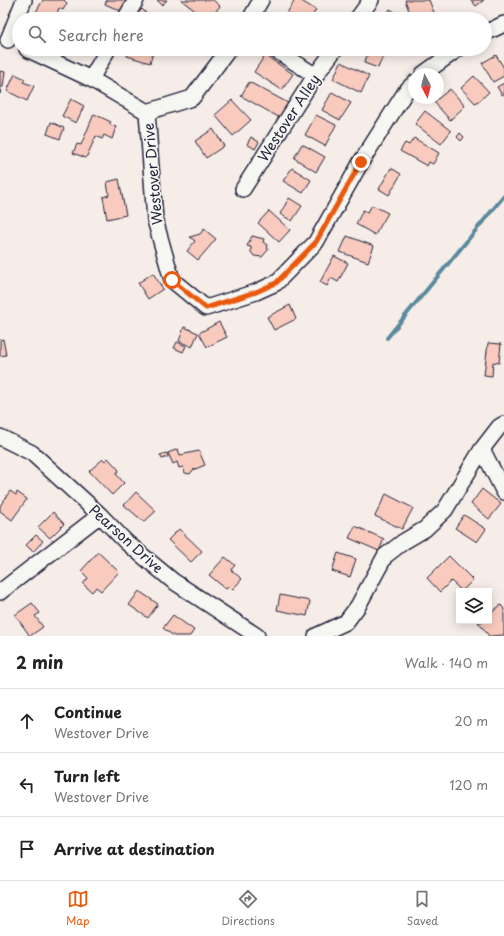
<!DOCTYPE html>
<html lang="en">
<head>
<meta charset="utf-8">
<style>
  body { margin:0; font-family:"Playpen Sans",sans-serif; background:#f6f6f6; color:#222 }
  .controls { position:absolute; right:12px; bottom:12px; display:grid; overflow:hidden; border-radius:0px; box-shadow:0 2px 10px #0003 }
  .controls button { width:36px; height:36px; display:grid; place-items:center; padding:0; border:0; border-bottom:1px solid #e0e0e0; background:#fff; color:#222; font:20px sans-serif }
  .compass { position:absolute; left:408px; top:68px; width:36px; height:36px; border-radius:50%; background:#fff; box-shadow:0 2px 10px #0003; rotate:173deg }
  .stop { position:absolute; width:12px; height:12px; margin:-9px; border:3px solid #ea580c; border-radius:50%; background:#fff }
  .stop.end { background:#ea580c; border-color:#fff; box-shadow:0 1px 4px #0008 }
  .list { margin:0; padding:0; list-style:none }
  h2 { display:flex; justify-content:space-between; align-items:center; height:52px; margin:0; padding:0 16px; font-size:17px }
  h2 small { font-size:13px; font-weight:400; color:#767676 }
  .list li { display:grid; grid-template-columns:26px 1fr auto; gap:12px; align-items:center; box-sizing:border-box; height:64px; padding:0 16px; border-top:1px solid #e0e0e0 }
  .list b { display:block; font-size:15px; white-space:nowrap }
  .list p { margin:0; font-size:13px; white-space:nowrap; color:#767676 }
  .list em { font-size:13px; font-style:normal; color:#767676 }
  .icon { flex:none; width:22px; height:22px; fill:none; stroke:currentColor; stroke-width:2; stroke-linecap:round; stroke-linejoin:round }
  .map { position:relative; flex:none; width:504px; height:636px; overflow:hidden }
  .search { position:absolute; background:#fff; box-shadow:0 2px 10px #0003; left:12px; right:12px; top:12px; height:44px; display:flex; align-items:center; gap:10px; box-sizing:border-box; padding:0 14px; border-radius:22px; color:#767676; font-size:15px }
  .sheet { height:244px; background:#fff }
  nav { display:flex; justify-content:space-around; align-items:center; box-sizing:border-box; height:56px; border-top:1px solid #e0e0e0; background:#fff; font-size:11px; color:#767676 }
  nav a { display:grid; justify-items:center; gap:2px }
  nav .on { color:#ea580c }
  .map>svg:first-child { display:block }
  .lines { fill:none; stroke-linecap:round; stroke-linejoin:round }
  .stream { stroke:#5a899d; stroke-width:4 }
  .building { fill:#f9cbbe; stroke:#22223b }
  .minor-casing { stroke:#22223b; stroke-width:18 }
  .minor { stroke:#f6f6f2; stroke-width:15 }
  .route { stroke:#ea580c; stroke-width:5 }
  .labels { text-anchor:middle; stroke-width:3; stroke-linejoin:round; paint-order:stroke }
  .street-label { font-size:14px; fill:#22223b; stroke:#f6f6f2 }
</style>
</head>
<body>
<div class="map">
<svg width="504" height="636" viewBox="0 0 504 636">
  <rect width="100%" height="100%" fill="#f7ede8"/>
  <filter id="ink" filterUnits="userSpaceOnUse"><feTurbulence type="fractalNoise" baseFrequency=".025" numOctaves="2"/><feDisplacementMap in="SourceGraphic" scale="8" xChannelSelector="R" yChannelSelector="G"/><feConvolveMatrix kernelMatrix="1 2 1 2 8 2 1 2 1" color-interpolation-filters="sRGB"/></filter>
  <g filter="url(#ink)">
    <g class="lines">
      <path class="stream" d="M387,338L504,196"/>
    </g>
    <path class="building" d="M43,0H64L67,3L63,10L59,8L55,19H37L33,17Z
      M107,0H126L121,11L105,4Z
      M157,0H167L162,5Z
      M181,0H213L220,6L210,19H206Z
      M295,0H300L316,10L310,19H297L287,13Z
      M405,0H429L435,15L426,19H412Z
      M471,0H484L476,6Z
      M142,9L146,13L137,19L135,16Z
      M390,9L403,17L402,19H384Z
      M177,12L183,19H170L171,17Z
      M129,49H154L150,63L127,56Z
      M288,49H303L298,56Z
      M370,49H386L378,68L364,63Z
      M265,55L293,74L282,90L254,72Z
      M496,55L504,68V76L493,82L482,63Z
      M341,62L369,76L361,93L333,79Z
      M0,71L5,72L3,87H1L0,94Z
      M15,74L25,79L23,82L34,86L27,101L7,91Z
      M474,76L489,92L476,104L461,88Z
      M249,82L290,104L282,119L241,96Z
      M504,83V94L502,95L497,87Z
      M450,89L465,106L450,120L434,102Z
      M332,92L351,103L340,120L322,110Z
      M71,99L84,106L76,123L62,116Z
      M232,100L251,120L233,136L215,115Z
      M425,111L451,131L441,144L415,124Z
      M94,114L111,122L109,124L116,127L112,139L104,135L102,139L96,136L86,158L73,153L77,144L81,145Z
      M316,115L336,125L325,146L305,135Z
      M51,122L64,128L60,139L47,134Z
      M213,129L224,146L206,158L195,141Z
      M460,133L464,137L461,141L457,137Z
      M251,137L259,142L255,149L247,144Z
      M414,138L439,153L433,164L429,162L427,166L400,151L405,143L409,145Z
      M302,144L325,157L316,172L294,158Z
      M292,168L311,180L303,193L283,181Z
      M391,168L401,174L389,195L379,189Z
      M119,179L126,215L107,219L103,197L109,195L107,182Z
      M289,198L302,206L292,221L280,214Z
      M372,205L388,213L375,235L356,224L363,210L368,212Z
      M269,211L290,230L279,242L258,223Z
      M204,229L216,239L198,260L187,251L195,241L190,237L200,234Z
      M252,236L264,239L263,242L267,245L268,250L262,257L254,256L251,252V247L247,246Z
      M347,236L374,246L368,262L340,252Z
      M334,256L348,263L338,282L331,278L327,286L320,282Z
      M153,273L163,289L148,299L138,283Z
      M290,305L296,319L274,330L267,317Z
      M219,322L227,337L207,347L199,333Z
      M184,327L198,333L192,347L179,341Z
      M3,339L6,355L0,356V340Z
      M177,342L186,346L183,352L174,348Z
      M488,343L501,344L499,363L493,362L492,376L484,375Z
      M178,449L180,455L199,451L205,465L193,470L190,474L185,473L183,467L179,468L177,462L173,464L168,453Z
      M167,453L168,457L162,459L160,455Z
      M108,458L119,470L116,474L124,483L112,495L89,471L103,459L105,461Z
      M482,489L501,504L489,519L471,504Z
      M10,491L16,495L17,492L27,499L12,520L0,511V506Z
      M136,492L156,511L144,522L124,505Z
      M386,494L413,508L402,529L375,516Z
      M53,512L64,524L50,538L38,527Z
      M464,515L486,529L477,542L455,528Z
      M355,526L384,539L379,551L349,538Z
      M179,529L202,551L191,562L168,540Z
      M36,535L43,541L33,552L26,545Z
      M98,552L119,572L101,591L96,587L92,592L83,584L88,578L81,571Z
      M338,553L356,559L350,577L332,571Z
      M449,556L473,580L462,591L451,581L440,592L427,578Z
      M225,557L235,565L231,570L242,579L232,590L228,586L226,589L209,575Z
      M139,591L158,604L148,618L129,605Z
      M280,595L310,601L307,616L277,610Z
      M32,603L40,613L35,616L43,627L30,636L15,615Z
      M501,605L504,609V635L489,636L478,622L489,621V614Z
      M173,615L194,630L190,636H174L163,628Z"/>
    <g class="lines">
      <g class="minor-casing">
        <path id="minor" d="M125,19L136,0
          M250,19L261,0
          M357,19L371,0
          M485,33L504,24
          M8,40L24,0
          M27,49L91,79L147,112L192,98L229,49
          M274,49L316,76
          M423,74L458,49
          M91,79L108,49
          M147,112L155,220L172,280L206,308L256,292L276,283L316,242L361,162L406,91L414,83
          M243,189L313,79L335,49
          M0,437L32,453L100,515L126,542L173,581L257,636
          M482,449L504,492
          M0,592L100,515
          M316,636L346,622L358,606L385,556L403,542L425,529L445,510L482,449L499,427L504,424"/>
      </g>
      <use href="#minor" class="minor"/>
    </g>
  </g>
  <g class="lines" filter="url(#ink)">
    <path class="route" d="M172,280L206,308L256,292L276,283L316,242L361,162"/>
  </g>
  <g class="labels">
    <g class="street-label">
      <text transform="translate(289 118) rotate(-57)" y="5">Westover Alley</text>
      <text transform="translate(153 174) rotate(-95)" y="5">Westover Drive</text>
      <text transform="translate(126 539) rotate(42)" y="5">Pearson Drive</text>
    </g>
  </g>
</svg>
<div class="controls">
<button><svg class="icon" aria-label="layers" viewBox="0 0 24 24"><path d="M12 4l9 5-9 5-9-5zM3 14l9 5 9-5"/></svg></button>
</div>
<svg class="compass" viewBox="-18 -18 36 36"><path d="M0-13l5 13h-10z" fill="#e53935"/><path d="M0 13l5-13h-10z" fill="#767676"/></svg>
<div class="stop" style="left:172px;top:280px"></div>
<div class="stop end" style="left:361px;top:162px"></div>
<div class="search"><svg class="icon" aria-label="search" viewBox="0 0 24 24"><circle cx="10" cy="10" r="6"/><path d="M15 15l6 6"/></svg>Search here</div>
</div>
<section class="sheet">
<h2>2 min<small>Walk · 140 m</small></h2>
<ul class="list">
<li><svg class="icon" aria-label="ahead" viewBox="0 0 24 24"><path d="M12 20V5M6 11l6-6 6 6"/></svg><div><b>Continue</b><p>Westover Drive</p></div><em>20 m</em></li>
<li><svg class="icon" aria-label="left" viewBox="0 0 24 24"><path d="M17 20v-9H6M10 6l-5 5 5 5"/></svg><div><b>Turn left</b><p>Westover Drive</p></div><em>120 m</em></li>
<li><svg class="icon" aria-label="arrive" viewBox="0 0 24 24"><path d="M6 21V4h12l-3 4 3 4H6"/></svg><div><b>Arrive at destination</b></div></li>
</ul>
</section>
<nav>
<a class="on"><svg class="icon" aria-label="map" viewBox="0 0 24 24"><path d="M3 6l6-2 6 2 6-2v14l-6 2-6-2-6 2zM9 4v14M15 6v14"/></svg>Map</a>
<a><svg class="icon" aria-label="directions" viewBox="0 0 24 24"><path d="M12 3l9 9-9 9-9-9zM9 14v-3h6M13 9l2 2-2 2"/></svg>Directions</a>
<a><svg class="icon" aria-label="saved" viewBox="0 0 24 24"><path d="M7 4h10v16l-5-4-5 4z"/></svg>Saved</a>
</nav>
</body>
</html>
